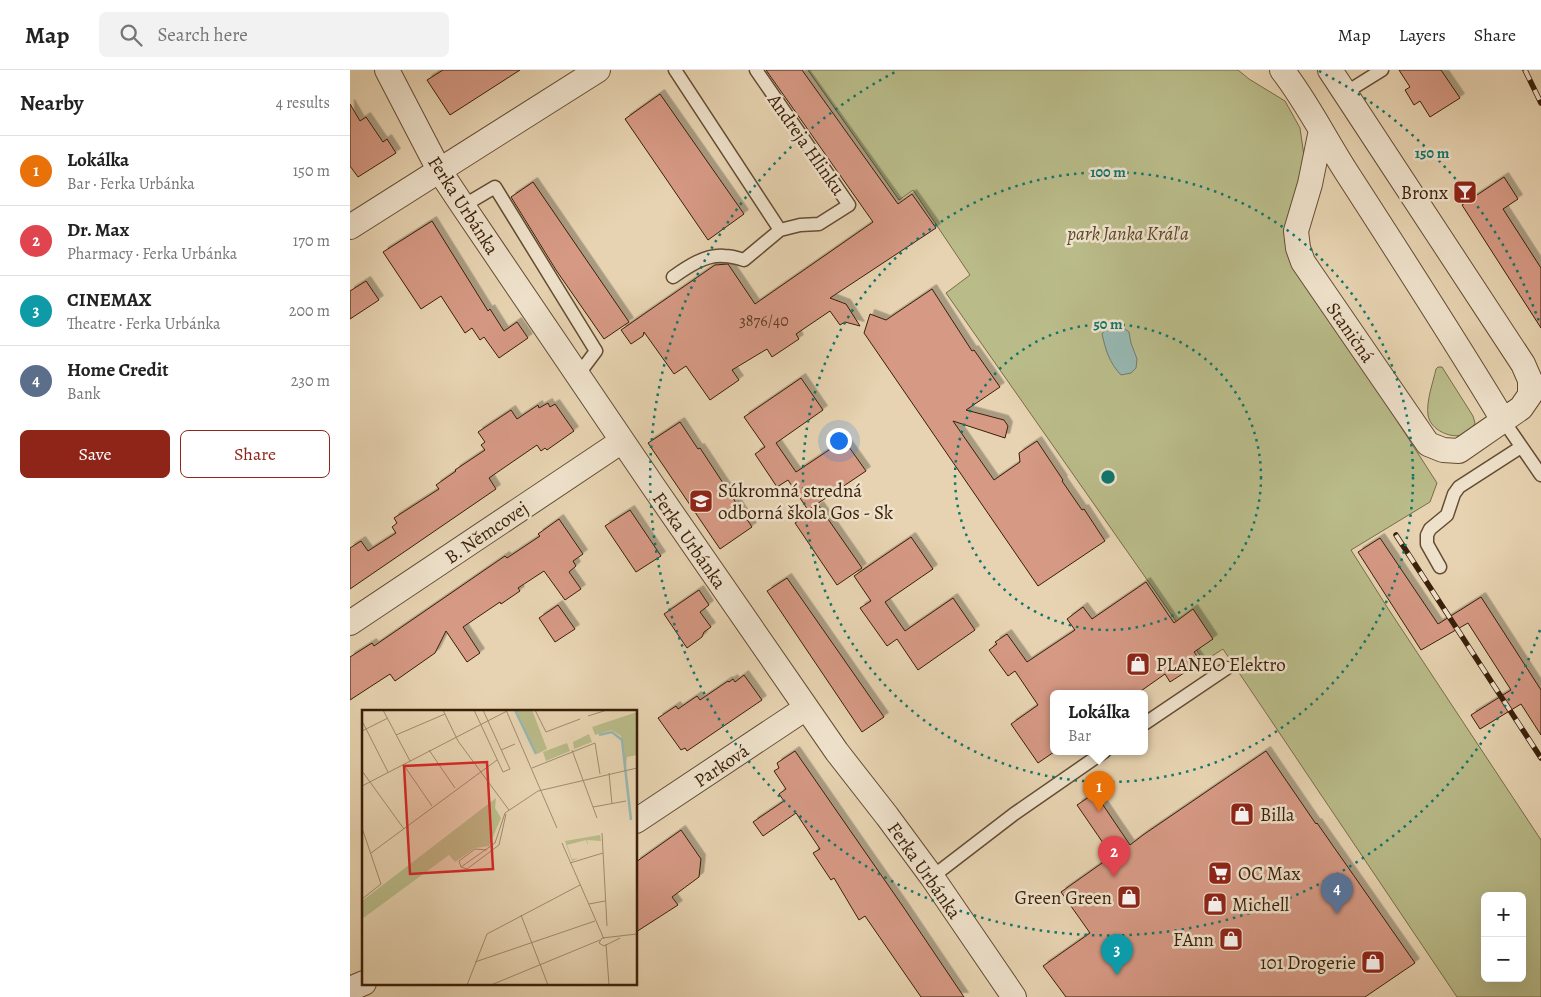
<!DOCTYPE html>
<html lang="en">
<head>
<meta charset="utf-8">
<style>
  body { margin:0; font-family:Alegreya,serif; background:#f2f2f2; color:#222 }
  .controls { position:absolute; right:15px; bottom:15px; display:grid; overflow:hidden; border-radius:8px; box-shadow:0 5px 20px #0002 }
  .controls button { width:45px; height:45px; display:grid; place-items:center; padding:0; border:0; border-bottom:1px solid #e0e0e0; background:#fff; color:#222; font:25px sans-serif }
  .you { position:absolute; left:488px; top:370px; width:18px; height:18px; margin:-12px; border:4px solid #fff; border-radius:50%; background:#1a73e8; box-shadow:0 0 0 8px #1a73e833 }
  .badge { display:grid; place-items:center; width:32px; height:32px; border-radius:50%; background:#8f2418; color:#fff; font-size:16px; font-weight:700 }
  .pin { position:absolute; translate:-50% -41px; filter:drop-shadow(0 1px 2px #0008) }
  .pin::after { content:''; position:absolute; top:26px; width:18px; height:15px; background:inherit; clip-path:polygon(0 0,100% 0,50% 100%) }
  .popup { position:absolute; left:700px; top:620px; width:98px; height:65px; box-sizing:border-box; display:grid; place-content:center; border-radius:8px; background:#fff; filter:drop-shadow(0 1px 4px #0005); font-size:16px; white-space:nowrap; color:#767676 }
  .popup b { font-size:19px; color:#222 }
  .popup::after { content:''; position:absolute; left:50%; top:100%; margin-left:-10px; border:10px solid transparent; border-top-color:#fff }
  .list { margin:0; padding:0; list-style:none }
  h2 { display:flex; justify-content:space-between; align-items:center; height:65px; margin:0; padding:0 20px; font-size:21px }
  h2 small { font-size:16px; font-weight:400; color:#767676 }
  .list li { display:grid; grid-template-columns:32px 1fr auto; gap:15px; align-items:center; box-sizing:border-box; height:70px; padding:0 20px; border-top:1px solid #e0e0e0 }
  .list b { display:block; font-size:19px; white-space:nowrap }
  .list p { margin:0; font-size:16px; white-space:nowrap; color:#767676 }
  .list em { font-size:16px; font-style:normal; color:#767676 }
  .actions { display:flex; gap:10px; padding:15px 20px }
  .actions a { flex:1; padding:11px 0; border:1px solid #8f2418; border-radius:8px; text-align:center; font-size:18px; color:#8f2418 }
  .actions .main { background:#8f2418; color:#fff }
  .icon { flex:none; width:28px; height:28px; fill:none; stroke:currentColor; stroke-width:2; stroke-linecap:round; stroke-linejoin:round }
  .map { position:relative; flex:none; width:1191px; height:927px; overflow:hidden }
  header { display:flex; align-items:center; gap:30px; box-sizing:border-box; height:70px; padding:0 25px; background:#fff; border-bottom:1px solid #e0e0e0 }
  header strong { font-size:24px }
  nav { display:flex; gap:28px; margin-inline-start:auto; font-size:18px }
  .search { width:350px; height:45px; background:#f2f2f2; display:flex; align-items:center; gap:12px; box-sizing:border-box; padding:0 18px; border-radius:8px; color:#767676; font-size:19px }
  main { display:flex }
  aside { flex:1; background:#fff }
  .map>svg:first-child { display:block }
  .green { fill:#b9bb89; stroke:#796d48; fill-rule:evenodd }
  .water { fill:#97b7b1; stroke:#717a6d }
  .building { fill:#d69984; stroke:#391f08; filter:url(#shadow) }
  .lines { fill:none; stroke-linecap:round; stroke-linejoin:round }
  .service-casing { stroke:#644c32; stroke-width:15 }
  .minor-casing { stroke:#644c32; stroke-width:26 }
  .service { stroke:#efe2cc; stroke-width:12 }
  .minor { stroke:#efe2cc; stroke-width:24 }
  .rail-casing { stroke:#391f08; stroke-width:5.5 }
  .rail { stroke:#efe2cc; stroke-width:4; stroke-dasharray:11; stroke-linecap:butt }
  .ring { fill:none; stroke:#0f766e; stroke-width:2.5; stroke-dasharray:2.5 5 }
  .labels { text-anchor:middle; stroke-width:5; stroke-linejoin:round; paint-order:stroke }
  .number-label { font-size:16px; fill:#603e27 }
  .street-label { font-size:19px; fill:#391f08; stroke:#efe2cc }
  .poi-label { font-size:19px; fill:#391f08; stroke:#efe2cc; text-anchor:start }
  .park-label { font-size:19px; font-style:italic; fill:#594628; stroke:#efe2cc }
  .inset-river { fill:none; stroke:#97b7b1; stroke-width:2.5 }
  .inset-road { fill:none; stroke:#a18b6d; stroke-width:1 }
  .view { fill:#d62828; fill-opacity:0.15; stroke:#d62828; stroke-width:2.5 }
  .inset-edge { fill:none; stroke:#391f08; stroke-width:2.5 }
  .centre { fill:#0f766e; stroke:#efe2cc; stroke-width:2.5 }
  .ring-label { font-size:15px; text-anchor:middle; font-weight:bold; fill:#0f766e; stroke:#efe2cc; stroke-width:5; stroke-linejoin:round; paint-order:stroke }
</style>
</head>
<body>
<header>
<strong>Map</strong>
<div class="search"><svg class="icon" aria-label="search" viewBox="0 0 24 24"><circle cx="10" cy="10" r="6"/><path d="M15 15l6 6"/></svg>Search here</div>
<nav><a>Map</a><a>Layers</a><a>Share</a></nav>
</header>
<main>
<aside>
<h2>Nearby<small>4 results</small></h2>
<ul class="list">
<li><span class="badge" style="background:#e8710a">1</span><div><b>Lokálka</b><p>Bar · Ferka Urbánka</p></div><em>150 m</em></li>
<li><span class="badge" style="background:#e0444e">2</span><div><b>Dr. Max</b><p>Pharmacy · Ferka Urbánka</p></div><em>170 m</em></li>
<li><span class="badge" style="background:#0f9aa8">3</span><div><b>CINEMAX</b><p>Theatre · Ferka Urbánka</p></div><em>200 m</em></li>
<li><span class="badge" style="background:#5c6f8a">4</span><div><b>Home Credit</b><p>Bank</p></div><em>230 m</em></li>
</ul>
<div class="actions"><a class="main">Save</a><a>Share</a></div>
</aside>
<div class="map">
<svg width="1191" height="927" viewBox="0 0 1191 927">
  <defs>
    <filter id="shadow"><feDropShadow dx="4.5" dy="-4.5" stdDeviation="0" flood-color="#0004"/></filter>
  </defs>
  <rect width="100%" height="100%" fill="#e7d3b1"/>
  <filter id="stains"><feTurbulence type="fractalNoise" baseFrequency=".004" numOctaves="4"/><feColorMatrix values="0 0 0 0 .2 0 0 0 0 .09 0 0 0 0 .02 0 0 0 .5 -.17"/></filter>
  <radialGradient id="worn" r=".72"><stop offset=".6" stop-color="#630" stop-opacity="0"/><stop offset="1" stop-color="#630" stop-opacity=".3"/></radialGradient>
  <path class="green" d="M458,0H888L899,9L935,31L950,58L955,93L945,192L1087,413L1080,432L1001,480L1039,540L1191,770V927H1107L873,579L854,591L596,223L620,205L563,120L549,130ZM1135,826H1172V908H1135Z
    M1088,297H1092L1123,346L1125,353C1123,357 1120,362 1115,364C1102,370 1080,360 1078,345C1076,331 1083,313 1086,299Z"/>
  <path class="water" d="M759,255H770L779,262L781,273L787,289L786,298L781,303L771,305C759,292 756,281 752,264Z"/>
  <path class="building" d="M93,0H170L100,45L77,10Z
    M416,0H452L548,134L562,124L586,158L480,228L496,234L510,256L495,252L490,255L480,241L446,264L449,269L422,287L417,279L382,300L389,310L360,330L336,296L324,304L294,262L293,266L281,274L271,260L365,195L378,194L405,234L523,152Z
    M1049,0H1091L1110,28L1080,47L1070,31L1064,35L1055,20L1060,17Z
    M310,24L394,144L358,170L275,49Z
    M0,34L10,51L16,47L33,72L37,69L46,83L8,107L0,96Z
    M1154,107L1168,129L1153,139L1191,198V258L1112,135Z
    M183,112L279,252L254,269L206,200L161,127Z
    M82,151L138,241L140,239L154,261L167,252L178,268L149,288L134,267L130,270L122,258L115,263L91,226L71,239L33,182Z
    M16,211L29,230L0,249V221Z
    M582,219L622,281L624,280L650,317L616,340L654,350L658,356L655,368L603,351L644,410L670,392L669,383L687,371L713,410L712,411L732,440L734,439L755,471L688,516L514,263L520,244L536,250Z
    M451,308L473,340L426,373L446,402L494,370L516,401L458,440L438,410L427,417L405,384L415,377L394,347Z
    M198,333L200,337L205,334L224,361L197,380L195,378L191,381L187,375L139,408L146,419L0,519V478L11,471L18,481L46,463L42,457L47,453L44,448L89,419L86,415L106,401L105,400L135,380L131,375L135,372L128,362L161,340L167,349L188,335L189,338Z
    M330,352L348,379L350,378L402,457L370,479L298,373Z
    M469,436L512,498L487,515L445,453Z
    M280,440L311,486L286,502L255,456Z
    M209,449L233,484L223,491L226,496L219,502L231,519L215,530L194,501L168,518L170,521L151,534L150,532L113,557L130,583L117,592L96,561L85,583L45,611L40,604L0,630V587L22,573L24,576L155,486L157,488L190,466L188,464Z
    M561,467L583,499L535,532L555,561L603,528L625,560L568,600L547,569L537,576L510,538L521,531L504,506Z
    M1030,468L1088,554L1131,527L1191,620V665L1171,634L1130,659L1121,645L1161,620L1118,553L1071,580L1008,482Z
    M437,508L534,647L512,662L417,521Z
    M796,512L824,553L843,539L863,569L844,582L851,592L820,612L815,604L788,623H704V682L688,693L661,654L688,635L665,601L658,606L639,580L647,574L645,572L657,564L677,592L725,560L717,549L733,537L742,549Z
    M349,520L359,535L350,542L361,557L354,562L352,567L337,578L314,544Z
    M208,535L225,559L205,572L189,548Z
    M394,605L412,630L337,681L335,678L331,680L308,648L326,636L328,639L347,626L350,630L378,611L379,612L383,609L385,612Z
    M445,681L554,838L614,927H571L515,846L509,850L484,808L481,810L463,783L470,779L446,743L413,766L403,752L434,731L429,724L436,719L424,701L429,698L427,693Z
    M916,681L966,754L967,753L1065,893L1015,927H716L693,896L740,863L711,822L762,786L727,735L745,723L780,775L793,765Z
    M331,760L351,789L349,807L322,827L328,835L286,862V792Z"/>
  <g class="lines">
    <g class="service-casing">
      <path id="service" d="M406,0L499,135L469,154L450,155L430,160
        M995,23L1032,0
        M113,136L145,117L246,281L228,305
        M323,207C337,197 356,184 374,186C381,186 388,188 394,190L430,160L325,0
        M1153,350L1191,405
        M1090,497L1077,474V465L1080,459L1097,445L1104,424L1109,417L1171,377
        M794,654L877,598
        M582,807L664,744L755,681"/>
    </g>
    <g class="minor-casing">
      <path id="minor" d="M37,0L89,100L113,136L303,416L487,682L537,746L582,807L664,927
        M932,0C957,32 975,69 997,103C1050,185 1103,267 1153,350
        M971,60L960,114L946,161L948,178L953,192L1078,374L1093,380L1109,381L1171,338L1180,325V310L1173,294L980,0
        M0,157L248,0
        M0,553L272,371
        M286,751L456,638
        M0,919L14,913"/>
    </g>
    <use href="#service" class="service"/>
    <use href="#minor" class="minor"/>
    <g class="rail-casing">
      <path id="rail" d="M1175,0L1191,33
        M1046,465L1191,688"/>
    </g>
    <use href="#rail" class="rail"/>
  </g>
  <g class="ring">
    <circle cx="758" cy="407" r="153"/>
    <circle cx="758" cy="407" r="305"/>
    <path d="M1190 560A458 458 0 1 1 547 1M969 1A458 458 0 0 1 1190 254"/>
  </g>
  <defs>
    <g id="bar-square" transform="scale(1.25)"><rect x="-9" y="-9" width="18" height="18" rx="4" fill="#8f2418" stroke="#efe2cc"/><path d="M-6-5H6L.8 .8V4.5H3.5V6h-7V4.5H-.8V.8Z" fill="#fff"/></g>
    <g id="school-square" transform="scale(1.25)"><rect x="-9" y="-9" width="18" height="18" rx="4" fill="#8f2418" stroke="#efe2cc"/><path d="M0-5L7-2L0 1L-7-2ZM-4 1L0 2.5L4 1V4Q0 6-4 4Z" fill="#fff"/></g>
    <g id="shop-square" transform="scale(1.25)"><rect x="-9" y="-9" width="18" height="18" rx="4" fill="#8f2418" stroke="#efe2cc"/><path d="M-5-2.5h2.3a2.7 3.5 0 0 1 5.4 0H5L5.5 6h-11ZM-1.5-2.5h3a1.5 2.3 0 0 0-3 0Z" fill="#fff"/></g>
    <g id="supermarket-square" transform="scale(1.25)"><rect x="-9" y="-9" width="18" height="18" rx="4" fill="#8f2418" stroke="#efe2cc"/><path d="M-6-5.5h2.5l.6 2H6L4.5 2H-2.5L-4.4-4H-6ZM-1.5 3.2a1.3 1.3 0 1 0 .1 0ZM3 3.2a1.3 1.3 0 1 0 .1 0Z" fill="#fff"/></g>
  </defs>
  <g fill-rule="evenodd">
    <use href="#bar-square" x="1115" y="122"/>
    <use href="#school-square" x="351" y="431"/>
    <use href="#shop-square" x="788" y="594"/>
    <use href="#shop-square" x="892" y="744"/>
    <use href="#supermarket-square" x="870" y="803"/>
    <use href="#shop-square" x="779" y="827"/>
    <use href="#shop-square" x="865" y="834"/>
    <use href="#shop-square" x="881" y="869"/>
    <use href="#shop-square" x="1023" y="892"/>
  </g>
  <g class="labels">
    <g class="number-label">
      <text x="414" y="256">3876/40</text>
    </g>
    <g class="street-label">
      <text transform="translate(457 74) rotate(55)" y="7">Andreja Hlinku</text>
      <text transform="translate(114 135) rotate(57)" y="7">Ferka Urbánka</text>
      <text transform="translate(1001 262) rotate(55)" y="7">Staničná</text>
      <text transform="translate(136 462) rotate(-34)" y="7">B. Němcovej</text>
      <text transform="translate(340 470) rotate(55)" y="7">Ferka Urbánka</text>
      <text transform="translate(371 695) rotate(-34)" y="7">Parková</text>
      <text transform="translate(575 800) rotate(55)" y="7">Ferka Urbánka</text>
    </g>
    <g class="poi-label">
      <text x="1098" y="129" text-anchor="end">Bronx</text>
      <text x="368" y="427">Súkromná stredná<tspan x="368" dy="22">odborná škola Gos - Sk</tspan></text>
      <text x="806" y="601">PLANEO Elektro</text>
      <text x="910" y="751">Billa</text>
      <text x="888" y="810">OC Max</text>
      <text x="762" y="834" text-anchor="end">Green Green</text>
      <text x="882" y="841">Michell</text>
      <text x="864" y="876" text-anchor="end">FAnn</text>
      <text x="1006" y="899" text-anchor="end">101 Drogerie</text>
    </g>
    <g class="park-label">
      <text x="778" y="170">park Janka Kráľa</text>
    </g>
  </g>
  <g transform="translate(12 640)">
    <rect width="275" height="275" fill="#e7d3b1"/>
    <path d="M154,0H170L185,39L175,44ZM275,2V45L265,47L264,57L259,26L250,20L233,25L230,17ZM227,24L230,32L212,39L211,32ZM205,33L208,41L184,51L181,42ZM134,88L133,98L139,108L127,136L113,138L93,152L87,145L0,209V191ZM238,125L239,131L225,130L226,136L224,130L205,135L210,149L216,148L210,151L203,131Z" fill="#b9bb89"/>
    <path class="inset-river" d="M153,0L174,44M237,25L250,22L260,30L269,110"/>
    <path class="inset-road" d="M21,0L48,51M81,0L96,31L147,100M112,0L141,62L148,59L121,0M144,0L195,118M173,0L184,22L218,9M226,6L245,0M0,11L26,62M0,21L26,8M34,25L83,4M67,40L93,78M139,40L153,34M210,40L235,108M41,54L70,96M170,58L233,33L238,64M0,61L42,119M247,63L250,94M0,76L145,1M231,97L264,91M0,118L19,174L0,189M240,123L245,216M200,133L242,229M9,143L135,50M208,153L241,143M99,157L133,133L143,103L176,81L275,58M99,157L105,159L137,135L144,104M99,157L97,151L113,139L125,140M227,194L243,191M159,205L186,275M258,228L242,236L237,233L240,228L275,224M244,234L247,275M113,252L233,211M105,275L125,224L218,175M129,275L238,230"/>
    <path class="view" d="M125,52L131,159L48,164L42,56Z"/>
    <rect width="275" height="275" class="inset-edge"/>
  </g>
  <circle cx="758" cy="407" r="8" class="centre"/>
  <g class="ring-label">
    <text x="1082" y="88">150 m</text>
    <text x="758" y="107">100 m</text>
    <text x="758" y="259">50 m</text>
  </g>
  <rect width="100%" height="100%" filter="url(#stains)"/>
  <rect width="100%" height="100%" fill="url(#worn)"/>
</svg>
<div class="controls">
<button>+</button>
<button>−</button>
</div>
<div class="you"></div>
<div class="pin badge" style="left:749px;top:742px;background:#e8710a">1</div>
<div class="popup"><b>Lokálka</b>Bar</div>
<div class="pin badge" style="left:764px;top:807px;background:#e0444e">2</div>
<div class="pin badge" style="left:767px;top:905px;background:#0f9aa8">3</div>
<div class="pin badge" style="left:987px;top:844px;background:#5c6f8a">4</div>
</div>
</main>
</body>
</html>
